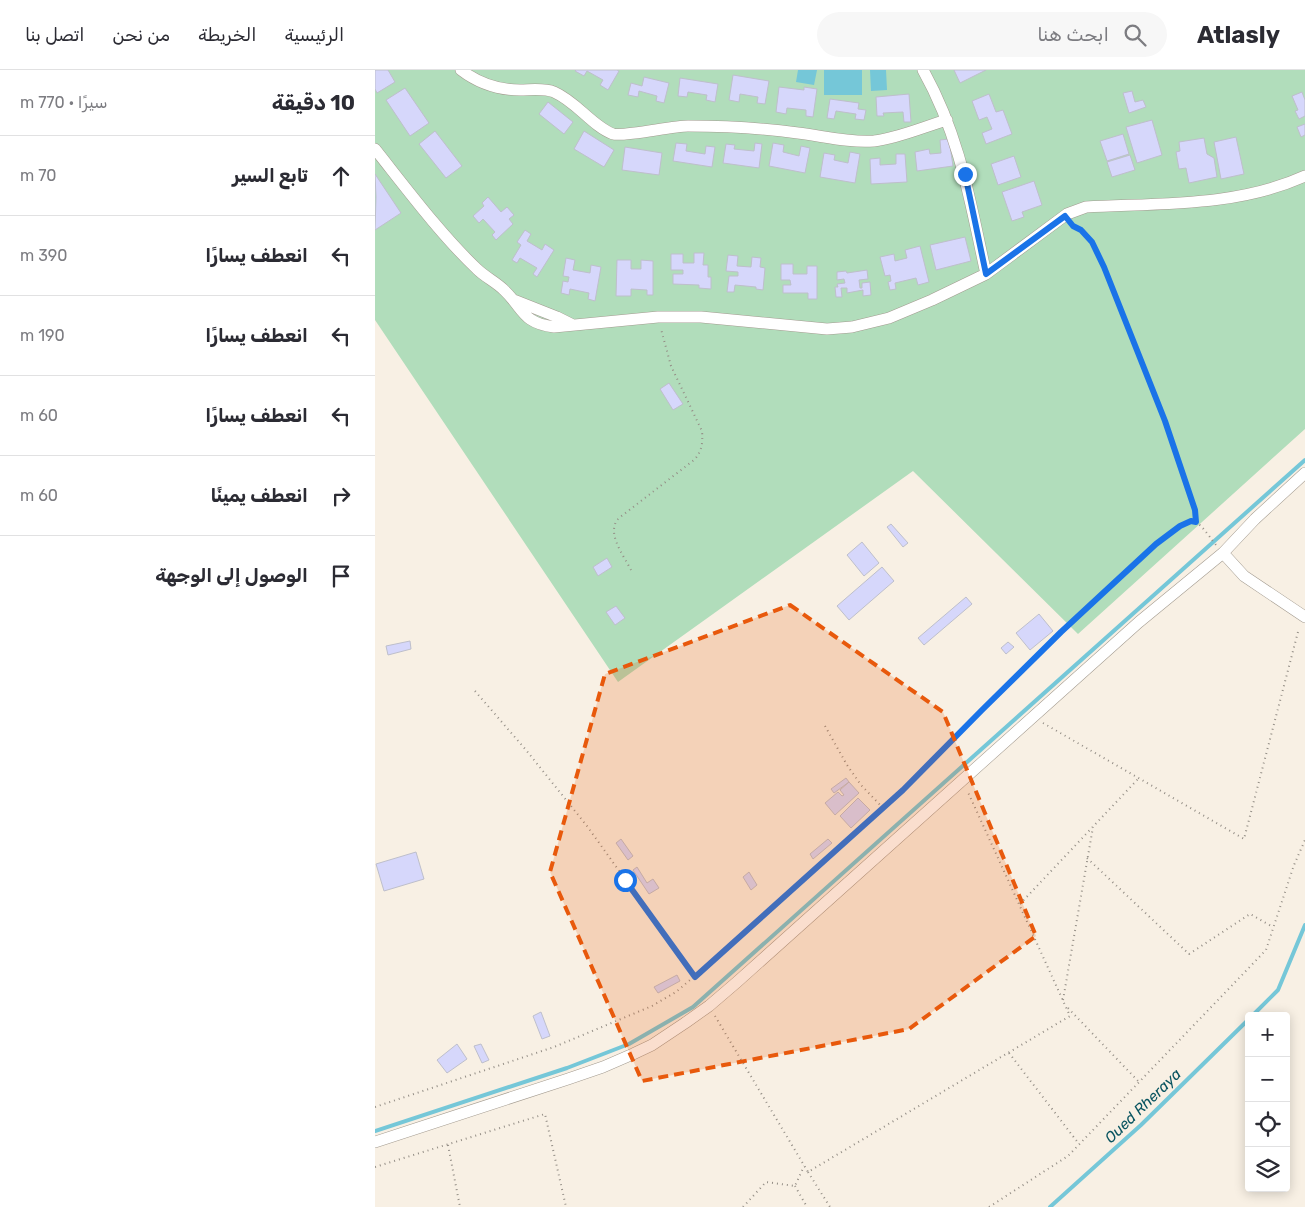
<!DOCTYPE html>
<html lang="ar">
<head>
<meta charset="utf-8">
<style>
  body { margin:0; font-family:Rubik,"Noto Naskh Arabic",sans-serif; background:#f7f7f7; color:#2b2b33; direction:rtl }
  .controls { position:absolute; right:15px; bottom:15px; display:grid; overflow:hidden; border-radius:5px; box-shadow:0 2px 12px #0003 }
  .controls button { width:45px; height:45px; display:grid; place-items:center; padding:0; border:0; border-bottom:1px solid #e1e1e2; background:#fff; color:#2b2b33; font:25px sans-serif }
  .stop { position:absolute; width:15px; height:15px; margin:-11px; border:4px solid #1a73e8; border-radius:50%; background:#fff }
  .stop.end { background:#1a73e8; border-color:#fff; box-shadow:0 1px 5px #0008 }
  .list { margin:0; padding:0; list-style:none }
  h2 { display:flex; justify-content:space-between; align-items:center; height:65px; margin:0; padding:0 20px; font-size:21px }
  h2 small { font-size:16px; font-weight:400; color:#7c7c81 }
  .list li { display:grid; grid-template-columns:32px 1fr auto; gap:15px; align-items:center; box-sizing:border-box; height:80px; padding:0 20px; border-top:1px solid #e1e1e2 }
  .list b { display:block; font-size:19px; white-space:nowrap }
  .list em { font-size:16px; font-style:normal; color:#7c7c81 }
  .icon { flex:none; width:28px; height:28px; fill:none; stroke:currentColor; stroke-width:2; stroke-linecap:round; stroke-linejoin:round }
  .map { position:relative; flex:none; width:930px; height:1137px; overflow:hidden; direction:ltr }
  header { display:flex; align-items:center; gap:30px; box-sizing:border-box; height:70px; padding:0 25px; background:#fff; border-bottom:1px solid #e1e1e2 }
  header strong { font-size:24px }
  nav { display:flex; gap:28px; margin-inline-start:auto; font-size:18px }
  .search { width:350px; height:45px; background:#f7f7f7; display:flex; align-items:center; gap:12px; box-sizing:border-box; padding:0 18px; border-radius:28px; color:#7c7c81; font-size:19px }
  main { display:flex }
  aside { flex:1; background:#fff }
  .map>svg:first-child { display:block }
  .green { fill:#b1ddbb }
  .water { fill:#75c7d8 }
  .lines { fill:none; stroke-linecap:round; stroke-linejoin:round }
  .stream { stroke:#75c7d8; stroke-width:4 }
  .building { fill:#d6d7fb; stroke:#bebfcb }
  .minor-casing { stroke:#a39b90; stroke-width:12 }
  .path { stroke:#948e86; stroke-width:2; stroke-dasharray:1 4; stroke-linecap:butt }
  .minor { stroke:#fff; stroke-width:11 }
  .route { stroke:#1a73e8; stroke-width:6 }
  .marked { fill:#e8590c; fill-opacity:0.2; stroke:#e8590c; stroke-width:4; stroke-dasharray:10 6; stroke-linejoin:round }
  .labels { text-anchor:middle; stroke-width:4; stroke-linejoin:round; paint-order:stroke }
  .water-label { font-size:15px; font-style:italic; fill:#095460; stroke:#f8f0e4 }
</style>
</head>
<body>
<header>
<strong>Atlasly</strong>
<div class="search"><svg class="icon" aria-label="search" viewBox="0 0 24 24"><circle cx="10" cy="10" r="6"/><path d="M15 15l6 6"/></svg>ابحث هنا</div>
<nav><a>الرئيسية</a><a>الخريطة</a><a>من نحن</a><a>اتصل بنا</a></nav>
</header>
<main>
<div class="map">
<svg width="930" height="1137" viewBox="0 0 930 1137">
  <rect width="100%" height="100%" fill="#f8f0e4"/>
  <path class="green" d="M0,0H930V359L703,564L538,401L243,612L0,250Z"/>
  <path class="water" d="M423,0H442L439,15L421,12Z
    M449,0H487V25H449Z
    M495,0H511L512,20L496,21Z"/>
  <g class="lines">
    <path class="stream" d="M877,946L903,920L930,855
      M0,1061L192,998L254,974L318,937L930,390
      M675,1137L766,1055L874,949"/>
  </g>
  <path class="building" d="M0,0H13L20,12L2,23L0,19Z
    M201,0H242L244,1L233,20L225,15L228,10L212,1L209,6L200,1Z
    M579,0H611L585,13Z
    M358,5L394,11L390,34L382,33L383,27L365,24L364,32L354,30Z
    M269,7L294,13L289,33L281,31L282,26L264,21L263,27L253,25L256,13L267,16Z
    M305,8L343,14L340,32L331,30L332,25L313,22L312,27L303,26Z
    M404,17L429,20V17L442,19L438,47L431,46V40L412,38L411,44L401,42Z
    M30,18L54,53L35,66L11,30Z
    M757,21L760,32L768,30L771,37L754,43L748,23Z
    M927,22L930,30V46L924,49L920,41L923,40L917,26Z
    M534,24L536,52H529L528,42L508,43L509,46H502L501,27Z
    M614,24L621,42L628,40L637,64L611,74L607,63L617,59L612,47L604,50L597,31Z
    M455,29L484,33L483,39L491,40L489,50L480,49L481,44L461,41L459,49L452,48Z
    M173,32L198,52L189,64L164,44Z
    M777,50L787,85L762,93L751,57Z
    M930,54V65L926,67L922,57Z
    M60,61L87,96L71,108L44,74Z
    M209,61L239,80L229,97L199,79Z
    M748,64L754,84L732,91L725,71Z
    M861,67L869,104L846,109L839,72Z
    M829,68L832,84L839,88L842,107L814,113L811,98L804,99L801,82L805,81L804,72Z
    M574,69L578,96L542,101L540,82L554,79L555,84L566,83L565,70Z
    M301,73L312,74L311,81L330,84L331,76L340,77L337,97L298,91Z
    M380,73L387,74L384,98L348,93L351,74L360,75L359,79L379,81Z
    M398,73L409,75L408,82L424,86L426,76L435,78L430,103L394,96Z
    M250,77L287,83L284,105L247,100Z
    M475,82L485,84L480,113L445,107L449,83L460,85L459,90L473,93Z
    M521,84H530L532,112L496,114L495,89L505,88V95L521,94Z
    M755,85L760,100L737,107L732,92Z
    M639,86L646,107L623,115L616,94Z
    M0,104L26,143L0,160L1,127Z
    M659,111L667,135L647,142L649,147L637,151L627,122Z
    M113,127L126,142L132,137L139,145L134,149L138,154L121,170L117,165L120,162L108,149L104,153L98,146L109,136L107,133Z
    M150,160L156,164L152,171L167,180L170,174L179,180L162,207L158,204L162,198L145,188L142,193L137,190L146,175L142,172Z
    M590,167L596,191L561,200L555,175Z
    M545,176L554,212L543,215L541,208L520,213L521,219L515,220L513,212L516,211L515,205L510,206L505,187L519,184L520,191L532,188L530,180Z
    M319,183H329L328,195H333V207H336V219L324,218V215L298,214V204H308V200H296V184H308V193H319Z
    M353,185L363,186L362,196L376,197L377,187L386,188L385,197L390,198L388,220L381,219V217L360,215L359,222H352L354,206H363V202L351,201Z
    M191,188L200,190L198,200L215,203L216,195L226,197L220,231L213,229L214,223L195,219L194,225L186,223L188,211L193,212L194,207L188,206Z
    M242,190H256V199H266V190L278,191V225H272V220L256,219V226H241Z
    M406,194H418V204H432V196H442V229H433V223H408V215H416L415,210H406Z
    M492,200L493,209L484,210L485,218H487V213L495,212L496,225L488,226V220L472,223V218H466L467,227H461L460,217H463L462,214L470,213L469,209L462,210V202L471,201L472,203Z
    M294,313L308,334L298,340L285,319Z
    M516,454L533,473L528,477L512,457Z
    M487,472L504,493L489,506L472,485Z
    M232,488L237,497L223,506L218,497Z
    M507,497L519,511L474,550L462,536Z
    M591,527L597,534L549,575L543,568Z
    M241,536L250,548L240,555L231,542Z
    M664,544L678,561L655,580L641,563Z
    M35,571L36,579L13,585L11,576Z
    M633,572L639,577L631,584L626,578Z
    M471,708L474,712L459,723L456,719Z
    M474,712L484,723L460,745L450,733L463,722L467,726L469,725L465,720Z
    M483,728L495,740L476,758L465,746Z
    M246,769L258,786L253,790L241,773Z
    M453,769L457,773L438,789L435,784Z
    M41,782L49,809L9,821L1,794Z
    M262,797L272,813L278,809L284,818L274,824L258,800Z
    M374,802L382,815L376,820L368,807Z
    M302,905L305,911L283,923L279,917Z
    M166,942L175,966L167,969L158,946Z
    M82,974L92,989L72,1003L62,990Z
    M106,974L114,990L107,993L99,976Z"/>
  <g class="lines">
    <g class="minor-casing">
      <path id="minor" d="M86,0C103,13 123,20 145,20C156,20 169,18 179,22C202,32 217,56 238,64C249,67 297,56 313,56C350,56 387,58 423,63C448,66 474,73 499,71C524,68 548,57 572,50
        M548,0C585,66 595,131 611,204
        M0,79C31,118 66,165 102,199C110,207 121,212 129,220C149,239 147,253 179,257L283,247H326L452,259L477,257L514,248L557,230L611,204L692,144L711,137C784,133 862,137 930,106
        M139,230L182,247L198,255
        M930,403L880,449L848,483L869,506L930,547
        M0,1072L193,1009L228,997L258,984L277,975L310,953L334,936L362,912L764,552L848,483"/>
    </g>
    <path class="path" d="M696,154L706,160L717,172L729,197L800,379L820,440L821,452
      M256,500C249,486 230,462 244,448L319,390C327,381 328,373 327,361L296,296L286,259
      M100,621L151,680L212,756L320,907
      M668,653L869,769L924,558
      M450,656L472,695L486,715L508,738
      M712,788L814,884L875,844L898,857
      M645,834L763,709
      M688,930L718,757
      M693,938L764,1012
      M340,946L433,1102L695,946L592,720
      M634,983L704,1074
      M0,1037L179,977L277,936L301,922L394,842L528,720L607,639L687,562L794,464C823,444 822,451 841,475
      M73,1075L85,1137
      M0,1097L170,1044L191,1137
      M433,1102L455,1137
      M420,1116L432,1137
      M368,1137L391,1112L420,1116L429,1096
      M614,1137L693,1086L891,880L919,795L930,770"/>
    <use href="#minor" class="minor"/>
  </g>
  <g class="lines">
    <path class="route" d="M250,810L320,907L528,720L607,640L686,562L781,474L805,456L816,451L821,452L820,440L790,351L729,197L717,172L706,160L698,156L690,146L611,204L590,104"/>
  </g>
  <path class="marked" d="M415,535L568,642L661,866L534,959L267,1011L175,802L230,604Z"/>
  <g class="labels">
    <g class="water-label">
      <text transform="translate(768 1036) rotate(-44)" y="5">Oued Rheraya</text>
    </g>
  </g>
</svg>
<div class="controls">
<button>+</button>
<button>−</button>
<button><svg class="icon" aria-label="locate" viewBox="0 0 24 24"><circle cx="12" cy="12" r="6"/><path d="M12 2v4M12 18v4M2 12h4M18 12h4"/></svg></button>
<button><svg class="icon" aria-label="layers" viewBox="0 0 24 24"><path d="M12 4l9 5-9 5-9-5zM3 14l9 5 9-5"/></svg></button>
</div>
<div class="stop" style="left:250px;top:810px"></div>
<div class="stop end" style="left:590px;top:104px"></div>
</div>
<aside>
<h2>10 دقيقة<small>سيرًا · 770 m</small></h2>
<ul class="list">
<li><svg class="icon" aria-label="ahead" viewBox="0 0 24 24"><path d="M12 20V5M6 11l6-6 6 6"/></svg><div><b>تابع السير</b></div><em>70 m</em></li>
<li><svg class="icon" aria-label="left" viewBox="0 0 24 24"><path d="M17 20v-9H6M10 6l-5 5 5 5"/></svg><div><b>انعطف يسارًا</b></div><em>390 m</em></li>
<li><svg class="icon" aria-label="left" viewBox="0 0 24 24"><path d="M17 20v-9H6M10 6l-5 5 5 5"/></svg><div><b>انعطف يسارًا</b></div><em>190 m</em></li>
<li><svg class="icon" aria-label="left" viewBox="0 0 24 24"><path d="M17 20v-9H6M10 6l-5 5 5 5"/></svg><div><b>انعطف يسارًا</b></div><em>60 m</em></li>
<li><svg class="icon" aria-label="right" viewBox="0 0 24 24"><path d="M7 20v-9h11M14 6l5 5-5 5"/></svg><div><b>انعطف يمينًا</b></div><em>60 m</em></li>
<li><svg class="icon" aria-label="arrive" viewBox="0 0 24 24"><path d="M6 21V4h12l-3 4 3 4H6"/></svg><div><b>الوصول إلى الوجهة</b></div></li>
</ul>
</aside>
</main>
</body>
</html>
